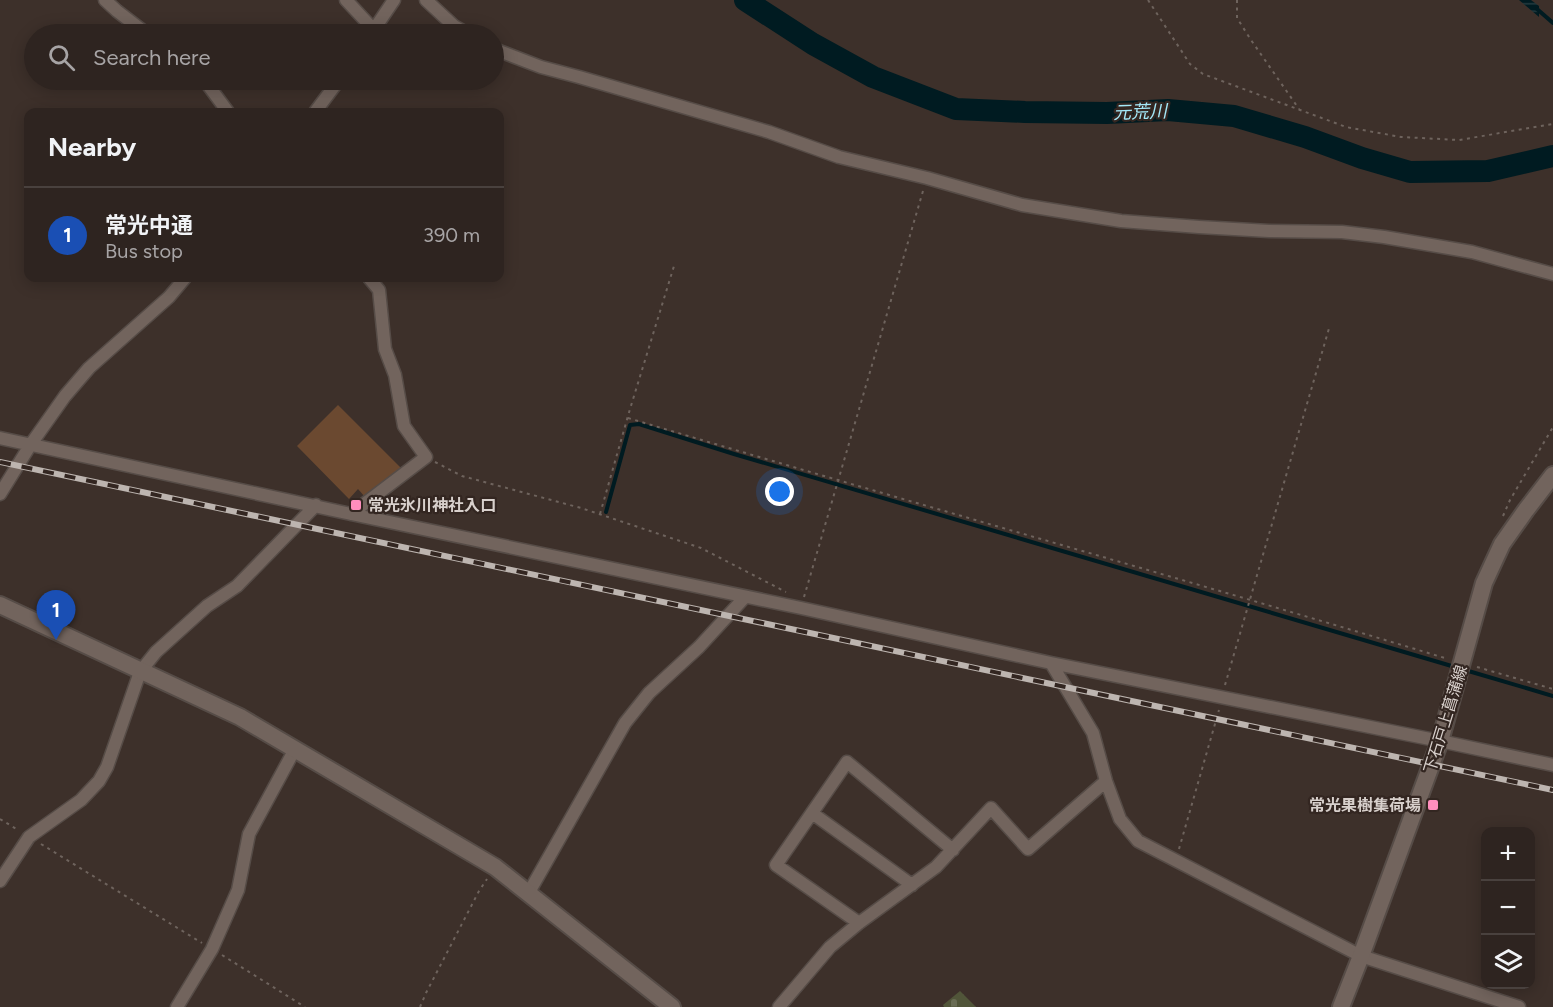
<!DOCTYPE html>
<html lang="en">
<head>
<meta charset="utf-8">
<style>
  body { margin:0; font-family:Figtree,"Noto Sans JP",sans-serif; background:#3a302d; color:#f1f3f6 }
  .controls { position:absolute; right:18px; bottom:18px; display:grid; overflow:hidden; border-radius:12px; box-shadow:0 3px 15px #0003 }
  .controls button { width:54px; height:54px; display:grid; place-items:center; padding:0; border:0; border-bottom:2px solid #49413e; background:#2e2420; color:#f1f3f6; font:30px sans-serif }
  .you { position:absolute; left:780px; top:492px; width:21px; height:21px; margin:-15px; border:4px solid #fff; border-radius:50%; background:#1a73e8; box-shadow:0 0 0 9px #1a73e833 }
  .badge { display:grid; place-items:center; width:39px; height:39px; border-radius:50%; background:#fe8ebd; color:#fff; font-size:20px; font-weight:700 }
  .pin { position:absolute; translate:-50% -50px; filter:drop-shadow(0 2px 3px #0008) }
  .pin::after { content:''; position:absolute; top:32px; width:21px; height:18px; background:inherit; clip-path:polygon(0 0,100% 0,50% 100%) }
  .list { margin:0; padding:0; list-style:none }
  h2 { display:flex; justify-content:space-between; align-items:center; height:78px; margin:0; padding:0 24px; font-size:26px }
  h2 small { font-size:20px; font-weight:400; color:#a7a4a5 }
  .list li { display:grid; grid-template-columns:39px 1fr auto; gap:18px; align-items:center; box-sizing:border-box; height:96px; padding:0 24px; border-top:2px solid #49413e }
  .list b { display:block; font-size:22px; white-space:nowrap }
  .list p { margin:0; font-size:20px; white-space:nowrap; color:#a7a4a5 }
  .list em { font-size:20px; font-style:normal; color:#a7a4a5 }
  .icon { flex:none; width:33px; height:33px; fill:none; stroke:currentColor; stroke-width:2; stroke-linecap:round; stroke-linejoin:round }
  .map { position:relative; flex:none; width:1553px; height:1007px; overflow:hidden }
  .search { position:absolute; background:#2e2420; box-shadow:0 3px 15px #0003; left:24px; top:24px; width:480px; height:66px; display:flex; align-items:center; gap:15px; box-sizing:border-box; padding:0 21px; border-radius:33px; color:#a7a4a5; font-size:22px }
  .panel { position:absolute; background:#2e2420; box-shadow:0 3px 15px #0003; left:24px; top:108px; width:480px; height:174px; border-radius:12px }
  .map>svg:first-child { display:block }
  .cemetery { fill:url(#cemetery-stones) }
  .water { fill:url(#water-rules) }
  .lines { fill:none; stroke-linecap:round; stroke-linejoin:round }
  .stream { stroke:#001b21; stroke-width:4 }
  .river { stroke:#001b21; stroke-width:22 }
  .building { fill:#6b4930 }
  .street-casing { stroke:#564c47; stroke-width:15 }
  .secondary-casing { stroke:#564c47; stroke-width:20 }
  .path { stroke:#6e635d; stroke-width:2; stroke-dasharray:3 4.5; stroke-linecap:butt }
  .street { stroke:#72645d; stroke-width:12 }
  .secondary { stroke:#72645d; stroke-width:16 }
  .rail-casing { stroke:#bdb5b0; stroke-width:6 }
  .rail { stroke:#332621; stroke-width:4; stroke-dasharray:11; stroke-linecap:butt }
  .poi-dot { fill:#fe8ebd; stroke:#332621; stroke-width:2 }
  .labels { text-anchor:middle; stroke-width:4.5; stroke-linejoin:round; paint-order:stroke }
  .poi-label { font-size:16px; font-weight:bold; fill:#d8d0cc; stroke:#332621; text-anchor:start }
  .street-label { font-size:16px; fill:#d8d0cc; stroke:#332621 }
  .water-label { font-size:18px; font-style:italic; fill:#a4e8f8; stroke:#332621 }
</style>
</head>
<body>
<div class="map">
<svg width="1553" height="1007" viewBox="0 0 1553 1007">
  <defs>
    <pattern id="cemetery-stones" width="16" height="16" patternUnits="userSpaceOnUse" patternTransform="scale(1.5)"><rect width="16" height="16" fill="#515539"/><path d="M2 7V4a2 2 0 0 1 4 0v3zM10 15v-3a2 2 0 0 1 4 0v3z" fill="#696c54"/></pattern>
    <pattern id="water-rules" width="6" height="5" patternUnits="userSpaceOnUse" patternTransform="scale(1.5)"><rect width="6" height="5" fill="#001b21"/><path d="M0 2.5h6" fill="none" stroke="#243b40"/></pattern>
  </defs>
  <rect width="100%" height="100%" fill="#3d302a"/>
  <path class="cemetery" d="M960,991L976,1007H944L943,1005Z"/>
  <path class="water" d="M1519,0H1531L1539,6V17Z"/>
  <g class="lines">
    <path class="stream" d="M1537,9L1553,23
      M606,512L630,425L639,424L734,454L1455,667
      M1465,670L1553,696"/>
    <path class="river" d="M745,0L813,44L873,77L956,109L1025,112L1107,113L1168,110L1234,116L1305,137L1362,158L1410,172L1488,171L1553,156"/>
  </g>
  <path class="building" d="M338,405L401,468L365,497L358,489L349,499L297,446Z"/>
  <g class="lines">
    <g class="street-casing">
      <path id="street" d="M105,0L117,11L147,34
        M346,0L374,30
        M426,0L454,26L468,34
        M371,34L394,0
        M494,49L541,67L579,77L769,132L839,157L927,178L1022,205L1121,221L1199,227L1269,231L1342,232L1384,237L1472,252L1553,274
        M203,80L208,85L228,112
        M315,112L339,80
        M0,438L351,514L801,608L1051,663L1440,741L1553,765
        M0,494L31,444L65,396L89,368L169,297L185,278
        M351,514L426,457L404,426L395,375L385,349L379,290L369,278
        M1051,663L1093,733L1106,781L1120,819L1138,841L1361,956L1519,1007
        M812,813L912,885
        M0,881L29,837L81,800L99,781L107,767L140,672L156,652L207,606L237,586L316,505
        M528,894L625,723L649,693L699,647L745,597
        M859,923L776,865L847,762L953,850
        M177,1007L212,949L238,890L249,834L295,749
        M779,1007L830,947L859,923L936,867L991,808L1028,849L1106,781"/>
    </g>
    <g class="secondary-casing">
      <path id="secondary" d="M0,605L240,717L495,867L672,1007
        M1341,1007L1361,956L1440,741L1484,583L1502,544L1526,510L1553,475"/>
    </g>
    <path class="path" d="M1148,0L1190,64L1203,74L1346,127L1401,137L1459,140L1553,124
      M1237,0V18L1251,40L1299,109
      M628,418C901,500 1175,576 1448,659
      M435,462L462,476L581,508L701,548L786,592
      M600,514L630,409L674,266
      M1503,516L1510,500L1553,427
      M804,597L923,191
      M1477,667L1553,689
      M1225,685L1330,325
      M0,819L18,830
      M41,844L202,943
      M1179,849L1219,710
      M222,955L305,1007
      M420,1007L426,993L479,891L487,879"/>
    <use href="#street" class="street"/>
    <use href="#secondary" class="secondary"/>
    <g class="rail-casing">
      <path id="rail" d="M0,462L1553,790"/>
    </g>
    <use href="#rail" class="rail"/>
  </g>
  <g class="poi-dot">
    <rect x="350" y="499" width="12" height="12" rx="3"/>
    <rect x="1427" y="799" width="12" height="12" rx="3"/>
  </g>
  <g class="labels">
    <g class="poi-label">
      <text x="368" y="511">常光氷川神社入口</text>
      <text x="1421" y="811" text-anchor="end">常光果樹集荷場</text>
    </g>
    <g class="street-label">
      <text transform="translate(1445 719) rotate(-73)" y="6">下石戸上菖蒲線</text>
    </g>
    <g class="water-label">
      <text transform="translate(1140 112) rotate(-2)" y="6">元荒川</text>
    </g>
  </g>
</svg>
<div class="controls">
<button>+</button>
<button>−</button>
<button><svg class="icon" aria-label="layers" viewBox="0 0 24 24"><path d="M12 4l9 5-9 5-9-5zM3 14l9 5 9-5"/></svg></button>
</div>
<div class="you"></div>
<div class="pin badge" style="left:56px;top:640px;background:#1a4fb4">1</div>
<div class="search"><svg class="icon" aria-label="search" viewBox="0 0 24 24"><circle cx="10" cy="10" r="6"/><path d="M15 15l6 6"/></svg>Search here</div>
<section class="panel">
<h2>Nearby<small></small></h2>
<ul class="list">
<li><span class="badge" style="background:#1a4fb4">1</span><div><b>常光中通</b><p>Bus stop</p></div><em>390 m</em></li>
</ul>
</section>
</div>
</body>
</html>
